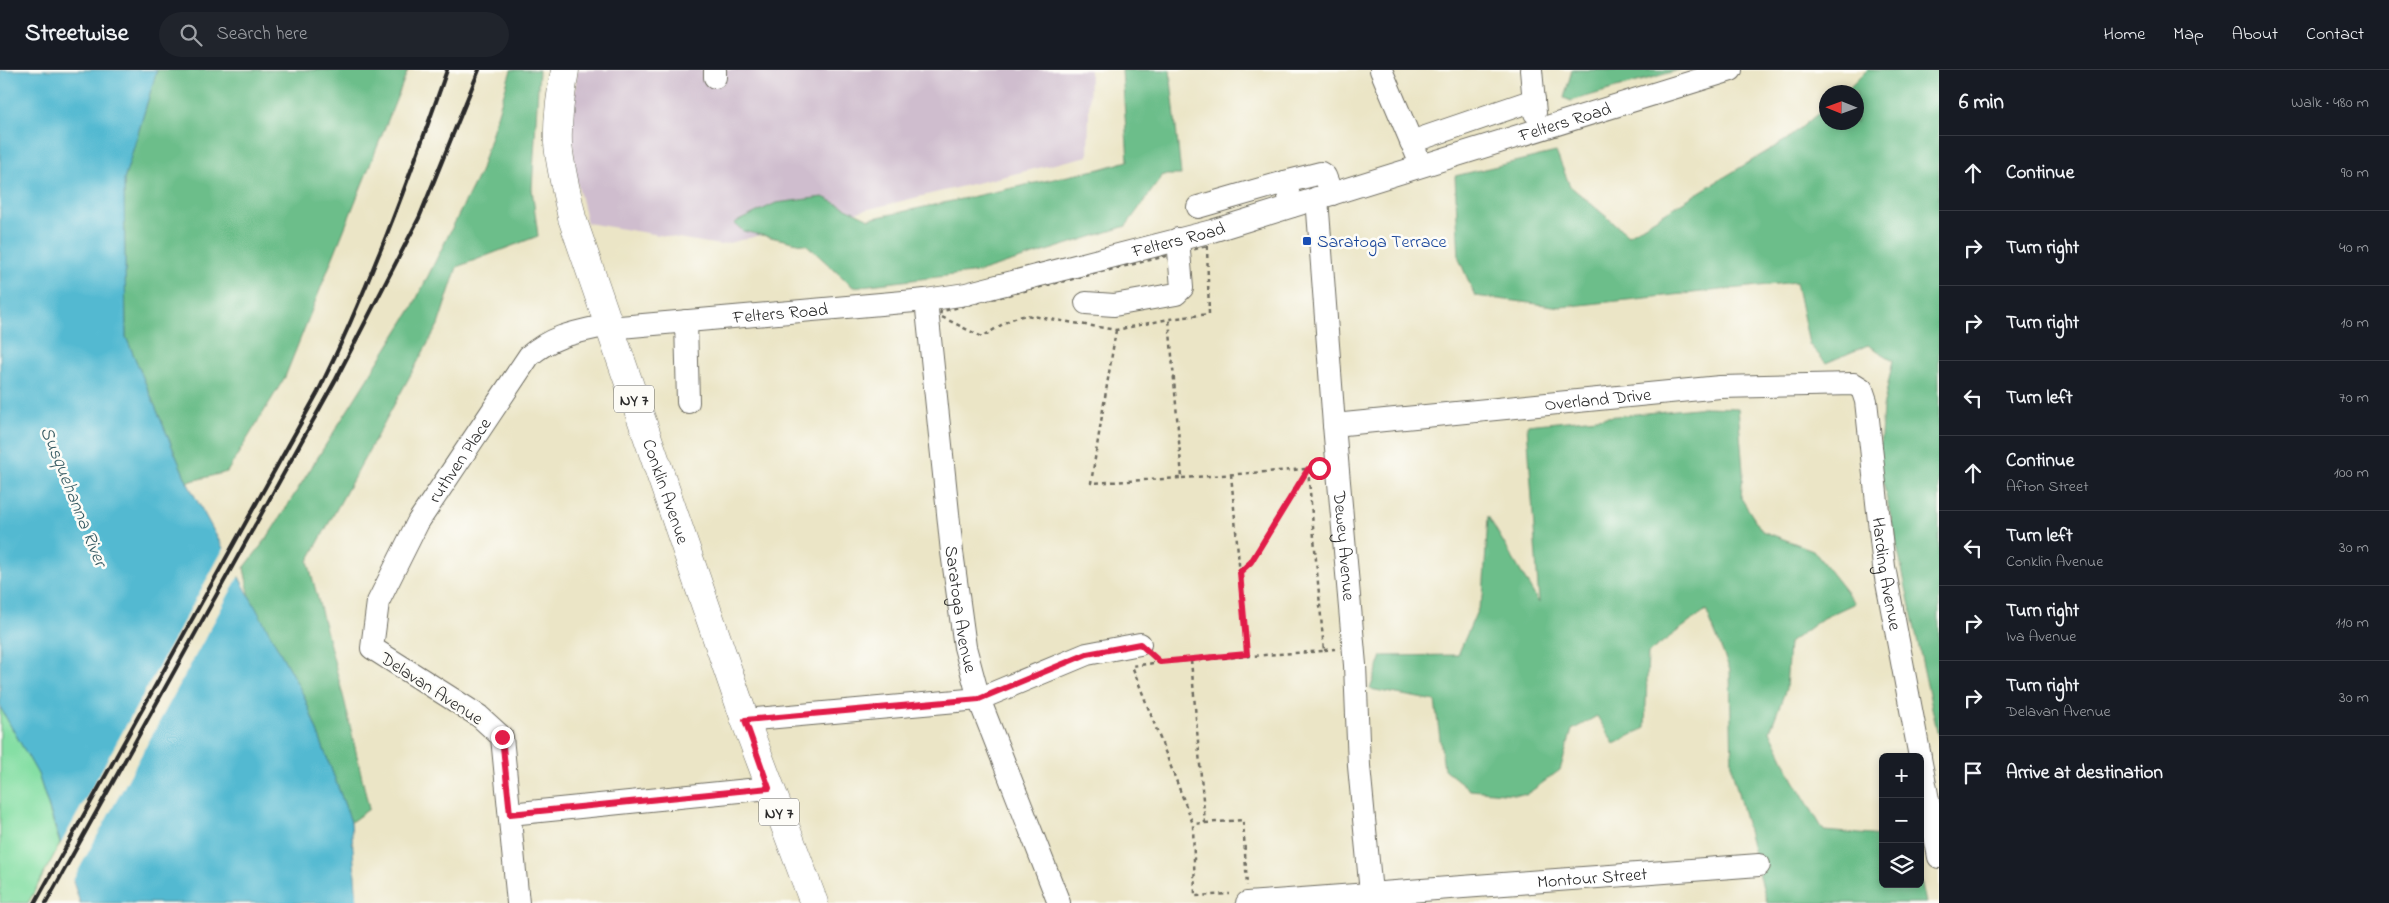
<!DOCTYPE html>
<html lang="en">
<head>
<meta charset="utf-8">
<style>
  body { margin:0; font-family:"Indie Flower",sans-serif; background:#20242c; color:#f1f3f6 }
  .controls { position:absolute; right:15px; bottom:15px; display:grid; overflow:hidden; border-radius:8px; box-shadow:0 2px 8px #0003 }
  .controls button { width:45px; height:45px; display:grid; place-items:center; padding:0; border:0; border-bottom:1px solid #363941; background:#171b24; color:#f1f3f6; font:25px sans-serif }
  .compass { position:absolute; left:1819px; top:15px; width:45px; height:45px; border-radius:50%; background:#171b24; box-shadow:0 2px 8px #0003; rotate:271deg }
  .stop { position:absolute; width:15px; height:15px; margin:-11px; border:4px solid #e11d48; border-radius:50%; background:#fff }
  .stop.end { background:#e11d48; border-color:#fff; box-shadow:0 1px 5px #0008 }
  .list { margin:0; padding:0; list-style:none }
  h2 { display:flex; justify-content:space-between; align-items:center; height:65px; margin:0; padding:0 20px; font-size:21px }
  h2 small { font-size:16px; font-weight:400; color:#9ea1a6 }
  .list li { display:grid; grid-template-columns:32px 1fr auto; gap:15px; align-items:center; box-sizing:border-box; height:75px; padding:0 20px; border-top:1px solid #363941 }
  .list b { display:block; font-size:19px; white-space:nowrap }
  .list p { margin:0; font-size:16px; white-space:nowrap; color:#9ea1a6 }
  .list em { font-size:16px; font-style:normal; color:#9ea1a6 }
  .icon { flex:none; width:28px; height:28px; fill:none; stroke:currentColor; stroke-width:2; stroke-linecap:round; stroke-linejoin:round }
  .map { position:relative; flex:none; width:1939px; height:833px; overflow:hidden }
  header { display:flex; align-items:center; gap:30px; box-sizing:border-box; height:70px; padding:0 25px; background:#171b24; border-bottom:1px solid #363941 }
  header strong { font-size:24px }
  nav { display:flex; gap:28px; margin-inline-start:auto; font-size:18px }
  .search { width:350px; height:45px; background:#20242c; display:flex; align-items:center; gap:12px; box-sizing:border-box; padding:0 18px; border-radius:28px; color:#9ea1a6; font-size:19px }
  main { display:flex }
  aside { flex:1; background:#171b24 }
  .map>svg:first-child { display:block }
  .industrial { fill:#cfbdce }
  .green { fill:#85dfa4; stroke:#588568 }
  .forest { fill:#6cbe8a; stroke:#4c745a }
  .water { fill:#53b9d1; stroke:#3f727e }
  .pier { fill:#ebe5c6 }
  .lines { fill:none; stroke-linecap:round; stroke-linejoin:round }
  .minor-casing { stroke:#6e6c61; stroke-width:24 }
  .major-casing { stroke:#6e6c61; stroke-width:29 }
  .path { stroke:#6e6c61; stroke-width:2.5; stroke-dasharray:4 4; stroke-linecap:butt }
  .minor { stroke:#fff; stroke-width:22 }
  .major { stroke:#fff; stroke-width:28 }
  .rail { stroke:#2b2b2b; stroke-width:4 }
  .route { stroke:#e11d48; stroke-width:6 }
  .transit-dot { fill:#1a4fb4; stroke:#fdfcf7; stroke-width:2 }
  .labels { text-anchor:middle; stroke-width:5; stroke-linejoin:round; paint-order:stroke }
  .shield { fill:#fdfcf7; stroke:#6a6a68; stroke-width:1 }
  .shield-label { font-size:16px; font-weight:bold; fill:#2b2b2b }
  .street-label { font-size:18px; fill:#2b2b2b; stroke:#fdfcf7 }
  .transit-label { font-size:18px; fill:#164399; stroke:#fdfcf7; text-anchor:start }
  .water-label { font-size:19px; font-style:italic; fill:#395d65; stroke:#fdfcf7 }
</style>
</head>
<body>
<header>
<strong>Streetwise</strong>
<div class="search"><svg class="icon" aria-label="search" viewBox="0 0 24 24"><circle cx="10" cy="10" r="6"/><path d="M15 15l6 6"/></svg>Search here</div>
<nav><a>Home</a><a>Map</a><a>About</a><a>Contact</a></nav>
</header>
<main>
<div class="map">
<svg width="1939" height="833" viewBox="0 0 1939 833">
  <rect width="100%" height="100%" fill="#fdfcf7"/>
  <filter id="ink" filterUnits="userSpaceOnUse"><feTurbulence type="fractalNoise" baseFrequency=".02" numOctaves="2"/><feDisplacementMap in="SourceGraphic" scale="10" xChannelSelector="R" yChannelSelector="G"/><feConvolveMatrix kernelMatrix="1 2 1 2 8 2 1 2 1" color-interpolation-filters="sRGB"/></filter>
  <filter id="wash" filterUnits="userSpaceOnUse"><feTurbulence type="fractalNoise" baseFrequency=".0096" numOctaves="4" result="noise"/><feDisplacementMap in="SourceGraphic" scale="20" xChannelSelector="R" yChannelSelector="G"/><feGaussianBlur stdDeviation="1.12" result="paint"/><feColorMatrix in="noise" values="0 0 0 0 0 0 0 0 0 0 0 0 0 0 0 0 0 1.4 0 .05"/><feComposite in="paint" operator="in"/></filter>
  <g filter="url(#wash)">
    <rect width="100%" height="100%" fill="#ebe5c6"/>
    <path class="industrial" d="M577,0H1090L1088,86L720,175L587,153L575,104L571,56Z"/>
    <path class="green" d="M0,637L38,704L60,774L28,833H0Z"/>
    <path class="forest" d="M157,0H408L285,307L227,402L187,412L126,267L124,110Z
      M511,0H539L532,119L538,166L457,197L438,255L308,491L345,633L369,739L351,752L304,626L250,528L244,498L267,468L412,238L480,102Z
      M1122,0H1170L1181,105H1163L1126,156L979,202L853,217L807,175L743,161L734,153L776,133L823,127L869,149L1100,99L1128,91Z
      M1572,0H1679L1571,31L1564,28Z
      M1867,0H1939V670L1879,393L1883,338L1893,290L1868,275L1826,293L1809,274L1796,212L1561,237L1475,226L1459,189L1455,106L1556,82L1570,116L1628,165L1786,70L1826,37V52H1856V22H1845Z
      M1706,337L1738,338L1743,401L1741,428L1762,461L1813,480L1855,533L1823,548L1789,573L1786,619L1770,661L1793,709L1824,761L1883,766V814H1920V805L1926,833H1767L1732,700L1730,600L1706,540L1648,583L1645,658L1614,674L1597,646L1572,660L1560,700L1526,725L1470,720L1444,699L1435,631L1370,619L1382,586L1458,585L1483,527L1488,446L1539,533L1527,355Z"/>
    <path class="water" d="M0,0H157L124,110L126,267L187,412L304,626L351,752L357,833H80L38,704L0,637Z"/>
    <path class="pier" d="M225,476L240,504L71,814L59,777Z"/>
  </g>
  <g filter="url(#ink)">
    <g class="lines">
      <g class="minor-casing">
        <g id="minor">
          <path d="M1381,0L1417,85"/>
          <path d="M1531,0L1535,43"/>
          <path d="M715,7V0"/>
          <path d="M1411,72L1534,30"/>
          <path d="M1285,112L1321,103L1325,106L1332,124"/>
          <path id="s1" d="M1317,128L1334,355L1355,595L1359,696L1371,823"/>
          <path d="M1198,137L1285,112L1292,136"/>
          <path id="s2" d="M926,230L952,482L965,577L979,629L1059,833"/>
          <path d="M1086,233L1114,235L1176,224L1182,218L1178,169"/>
          <path d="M686,251L688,332"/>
          <path id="s3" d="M609,258L926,230L966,224L1212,161L1731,0"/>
          <path id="s4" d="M1334,355L1720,317L1854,314L1862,319L1866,331L1884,497L1920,687"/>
          <path d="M745,650L979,629L1087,584L1140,574"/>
          <path d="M1920,688L1939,787"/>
          <path d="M510,744L769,718"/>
          <path id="s5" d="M518,833L502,667L479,646L372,578L378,532L418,452L529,286C553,265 577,262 608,255"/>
          <path id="s6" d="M1247,833L1759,795"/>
        </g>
      </g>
      <g class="major-casing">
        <g id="major">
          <path id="s7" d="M565,0C561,24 557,48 558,73C560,98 567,123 572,148L745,650L814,833"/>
        </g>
      </g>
      <path class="path" d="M1207,176L1209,244L1169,249L1116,260L1026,245L1011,249L982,267L940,246L941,241L947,240Z
        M1116,260L1091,413L1182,408L1169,249
        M1231,404L1247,584
        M1182,408L1320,398
        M1240,501L1251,492L1307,400
        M1324,580L1335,579
        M1153,586L1161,592L1324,581L1308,399
        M1191,590L1205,753L1193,754
        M1161,592L1132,596L1193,754L1195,826L1230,824
        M1205,753L1243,750L1247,816"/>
      <use href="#minor" class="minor"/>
      <use href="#major" class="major"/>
      <path class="rail" d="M35,833L318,322C369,218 409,109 447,0
        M46,833L336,309L419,148L479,0"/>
    </g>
  </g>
  <g class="lines" filter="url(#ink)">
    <path class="route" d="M502,667L510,744L769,718L745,650L979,629L1087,584L1140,574L1160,592L1247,584L1240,502L1251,492L1308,399L1319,398"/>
  </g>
  <rect class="transit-dot" x="1302" y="166" width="10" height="10" rx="2.5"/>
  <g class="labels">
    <g class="shield">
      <rect x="614" y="315.5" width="40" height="27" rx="4"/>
      <rect x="759" y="728.5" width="40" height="27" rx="4"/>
    </g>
    <g class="shield-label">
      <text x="634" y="335">NY 7</text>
      <text x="779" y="748">NY 7</text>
    </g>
    <g class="street-label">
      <text dy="6" stroke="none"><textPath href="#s3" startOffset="982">Felters Road</textPath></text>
      <text dy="6" stroke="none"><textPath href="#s3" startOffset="578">Felters Road</textPath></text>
      <text dy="6" stroke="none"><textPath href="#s3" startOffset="172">Felters Road</textPath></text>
      <text dy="6" stroke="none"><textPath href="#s4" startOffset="265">Overland Drive</textPath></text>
      <text dy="6" stroke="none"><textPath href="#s5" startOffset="535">ruthven Place</textPath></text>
      <text dy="6" stroke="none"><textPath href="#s7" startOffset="439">Conklin Avenue</textPath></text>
      <text dy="6" stroke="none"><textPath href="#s1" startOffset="349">Dewey Avenue</textPath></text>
      <text dy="6" stroke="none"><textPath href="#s4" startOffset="718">Harding Avenue</textPath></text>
      <text dy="6" stroke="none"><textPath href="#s2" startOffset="311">Saratoga Avenue</textPath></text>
      <text transform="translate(432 618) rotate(33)" y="6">Delavan Avenue</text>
      <text dy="6" stroke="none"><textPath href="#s6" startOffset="346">Montour Street</textPath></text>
    </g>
    <g class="transit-label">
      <text x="1317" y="177">Saratoga Terrace</text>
    </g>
    <g class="water-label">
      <text transform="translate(75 426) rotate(68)" y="7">Susquehanna River</text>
    </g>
  </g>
</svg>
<div class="controls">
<button>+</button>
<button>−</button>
<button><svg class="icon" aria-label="layers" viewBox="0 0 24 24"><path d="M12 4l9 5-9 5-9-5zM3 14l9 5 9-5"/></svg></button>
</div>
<svg class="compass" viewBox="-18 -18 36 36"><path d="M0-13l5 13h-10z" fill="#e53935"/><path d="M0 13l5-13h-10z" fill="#9ea1a6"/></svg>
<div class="stop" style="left:1319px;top:398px"></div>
<div class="stop end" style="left:502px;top:667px"></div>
</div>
<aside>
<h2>6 min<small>Walk · 480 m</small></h2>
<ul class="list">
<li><svg class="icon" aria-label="ahead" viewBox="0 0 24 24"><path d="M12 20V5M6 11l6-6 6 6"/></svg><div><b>Continue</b></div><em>90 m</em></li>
<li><svg class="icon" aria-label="right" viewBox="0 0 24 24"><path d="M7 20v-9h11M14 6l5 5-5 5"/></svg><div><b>Turn right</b></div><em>40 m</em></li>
<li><svg class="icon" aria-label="right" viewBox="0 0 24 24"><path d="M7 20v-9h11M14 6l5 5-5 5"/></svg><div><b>Turn right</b></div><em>10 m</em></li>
<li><svg class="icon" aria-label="left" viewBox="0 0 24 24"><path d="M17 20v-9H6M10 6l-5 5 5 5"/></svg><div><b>Turn left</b></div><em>70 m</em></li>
<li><svg class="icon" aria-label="ahead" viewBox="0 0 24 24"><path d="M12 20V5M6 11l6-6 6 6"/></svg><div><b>Continue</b><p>Afton Street</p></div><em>100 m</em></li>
<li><svg class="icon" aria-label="left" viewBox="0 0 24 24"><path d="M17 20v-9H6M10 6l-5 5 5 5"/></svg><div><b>Turn left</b><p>Conklin Avenue</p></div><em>30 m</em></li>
<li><svg class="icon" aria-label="right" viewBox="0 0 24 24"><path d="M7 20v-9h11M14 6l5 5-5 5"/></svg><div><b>Turn right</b><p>Iva Avenue</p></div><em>110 m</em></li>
<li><svg class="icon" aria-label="right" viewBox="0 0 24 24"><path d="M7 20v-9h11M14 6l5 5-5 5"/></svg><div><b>Turn right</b><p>Delavan Avenue</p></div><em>30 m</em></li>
<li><svg class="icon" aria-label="arrive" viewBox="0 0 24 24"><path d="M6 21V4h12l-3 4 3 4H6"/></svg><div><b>Arrive at destination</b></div></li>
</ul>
</aside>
</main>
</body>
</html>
